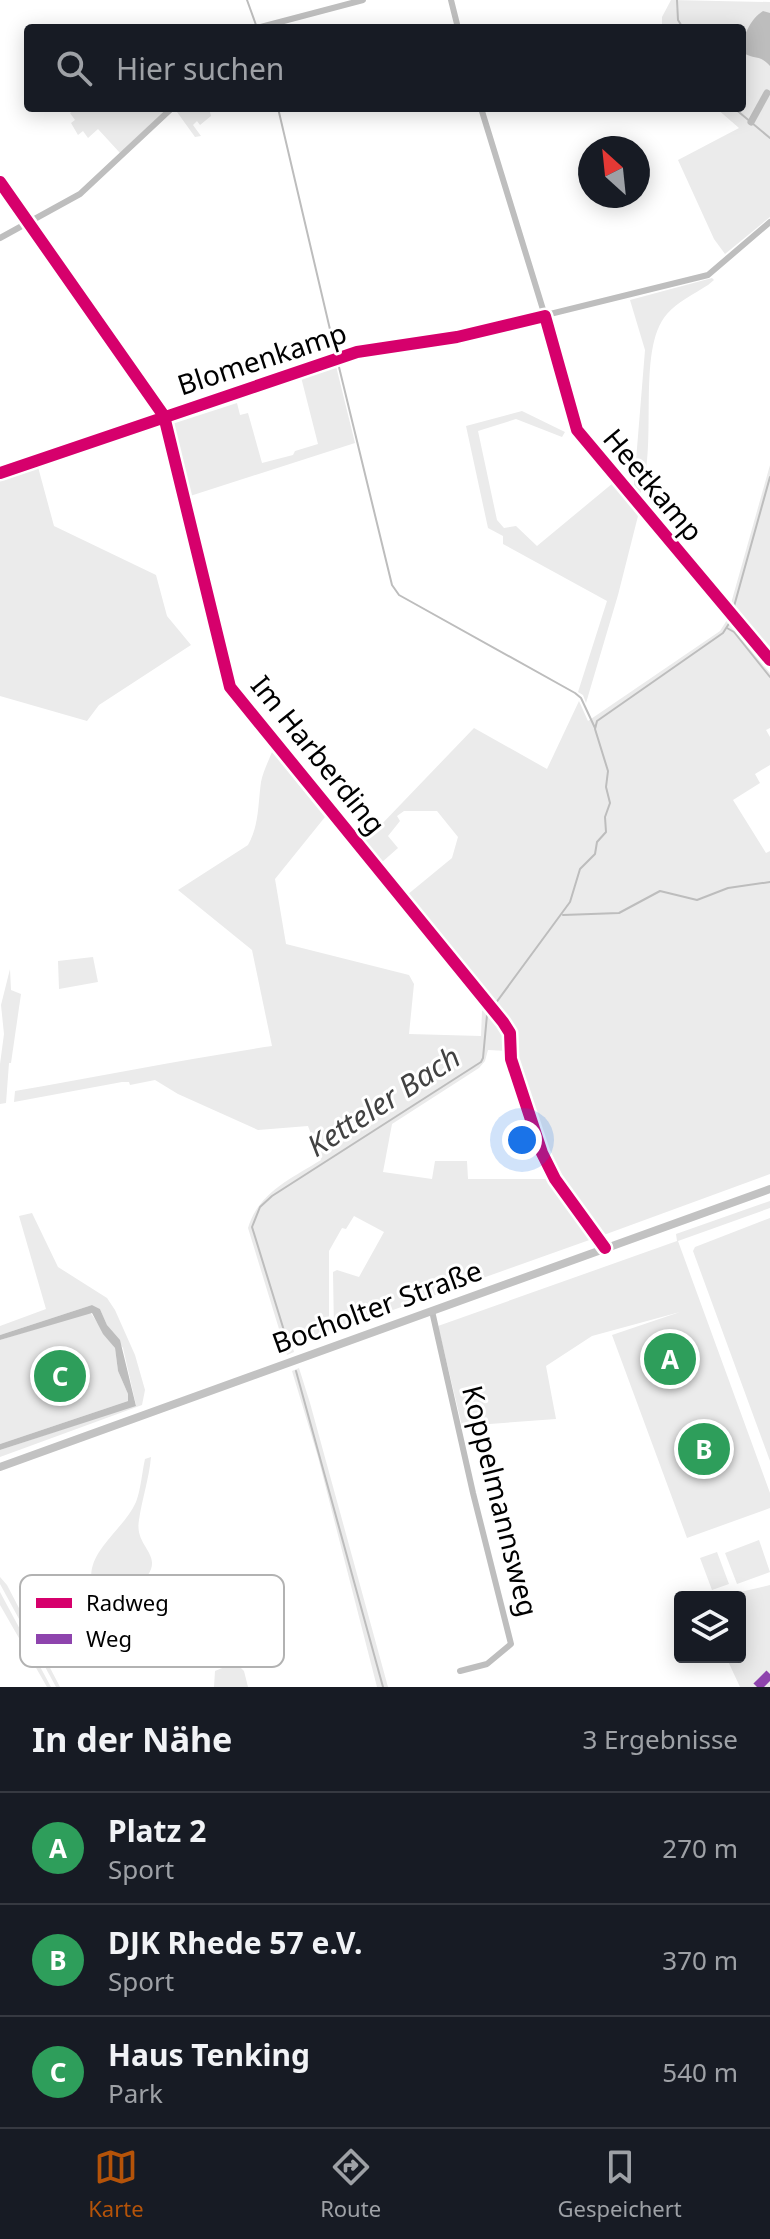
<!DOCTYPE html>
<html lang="de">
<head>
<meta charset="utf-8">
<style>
  body { margin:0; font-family:"Noto Sans",sans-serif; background:#20242c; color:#f1f3f6 }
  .controls { position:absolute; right:24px; bottom:24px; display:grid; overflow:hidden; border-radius:8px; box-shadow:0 4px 20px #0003 }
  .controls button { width:72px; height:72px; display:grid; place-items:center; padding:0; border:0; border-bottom:2px solid #363941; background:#171b24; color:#f1f3f6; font:40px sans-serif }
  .compass { position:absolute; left:578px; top:136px; width:72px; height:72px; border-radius:50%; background:#171b24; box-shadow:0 4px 20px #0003; rotate:333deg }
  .you { position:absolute; left:522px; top:1140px; width:28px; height:28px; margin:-20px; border:6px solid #fff; border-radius:50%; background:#1a73e8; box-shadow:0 0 0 12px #1a73e833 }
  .badge { display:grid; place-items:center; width:52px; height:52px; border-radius:50%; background:#b45309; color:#fff; font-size:26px; font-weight:700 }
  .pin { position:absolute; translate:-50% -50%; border:4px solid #fff; box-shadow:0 2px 8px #0006 }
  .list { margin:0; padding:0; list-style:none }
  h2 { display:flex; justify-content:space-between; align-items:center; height:104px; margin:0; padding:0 32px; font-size:34px }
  h2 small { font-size:26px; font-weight:400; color:#9ea1a6 }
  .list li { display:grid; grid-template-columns:52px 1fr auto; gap:24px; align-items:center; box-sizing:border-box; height:112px; padding:0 32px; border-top:2px solid #363941 }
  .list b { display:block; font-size:30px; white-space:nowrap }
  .list p { margin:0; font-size:26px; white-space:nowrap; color:#9ea1a6 }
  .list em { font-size:26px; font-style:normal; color:#9ea1a6 }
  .icon { flex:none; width:44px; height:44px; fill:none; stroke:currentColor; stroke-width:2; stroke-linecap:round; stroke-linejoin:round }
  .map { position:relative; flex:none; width:770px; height:1687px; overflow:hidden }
  .search { position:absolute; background:#171b24; box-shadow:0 4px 20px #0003; left:24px; right:24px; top:24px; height:88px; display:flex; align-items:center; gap:20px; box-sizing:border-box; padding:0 28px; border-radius:8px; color:#9ea1a6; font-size:30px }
  .sheet { height:440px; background:#171b24 }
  nav { display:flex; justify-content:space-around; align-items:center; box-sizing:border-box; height:112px; border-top:2px solid #363941; background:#171b24; font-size:22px; color:#9ea1a6 }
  nav a { display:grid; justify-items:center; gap:4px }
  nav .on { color:#b45309 }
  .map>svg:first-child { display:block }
  .green { fill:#ebebeb }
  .water { fill:#bdbdbd }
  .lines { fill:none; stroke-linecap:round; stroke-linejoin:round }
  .stream { stroke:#bdbdbd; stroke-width:2 }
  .canal { stroke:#bdbdbd; stroke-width:7 }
  .street { stroke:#bebebe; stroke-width:6 }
  .secondary { stroke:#c2c2c2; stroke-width:8 }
  .quiet { stroke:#8e44ad; stroke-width:10; stroke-dasharray:20 10; stroke-linecap:butt }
  .cycleway-casing { stroke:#fff; stroke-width:17 }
  .cycleway { stroke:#d6006c; stroke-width:12 }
  .labels { text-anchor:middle; stroke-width:6; stroke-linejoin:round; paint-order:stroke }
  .street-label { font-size:28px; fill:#000; stroke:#fff }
  .water-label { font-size:30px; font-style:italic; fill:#424242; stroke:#fff }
  .key { fill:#fff; stroke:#b2b2b2; stroke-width:2 }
  .key-label { font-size:22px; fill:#000 }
</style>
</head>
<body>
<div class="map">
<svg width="770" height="1687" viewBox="0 0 770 1687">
  <rect width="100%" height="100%" fill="#fff"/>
  <path class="green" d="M671,0L770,2V217L725,254L714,239L678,160L739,128L716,108H742V28H662V17Z
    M78,108H168L120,153L98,129L88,138L83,131L78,135L71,123L75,120L70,113Z
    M177,108H209L211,116L200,125L197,121L193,125L201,136L195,137L177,112Z
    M712,278L714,280L708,285C694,294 677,302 667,314C635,350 660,449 639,498L634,494V485L645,350L630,300Z
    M336,366L355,443L187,497L169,425L237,403L240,415L248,413L262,463L293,455L295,451L318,444L301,377Z
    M522,411L565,432L562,437L516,419L478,431L497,520L504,528L516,526L537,546L613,483L638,516L618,595L586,703L583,695L578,692L607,601L503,544V536L488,528L466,426Z
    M770,465V654L730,607Z
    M38,467L54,526L156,575L167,616L191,645L99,705L87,721L0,696V479Z
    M727,620L770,673V728L766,730L770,737V765L755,774L760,783L733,800L766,853L770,851V1174L601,1236L558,1179L547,1158L518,1074L515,1051L518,1042L512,1026L496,1003L407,895L452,858L458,837L437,811H404L397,816L400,821L388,836L398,848L381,863L363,840L378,828L474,728L547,769L579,701L588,721L720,631Z
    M272,752L325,817L275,879L286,944L409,975L414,984L409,1034L481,1036L482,1011L488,1007L507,1034L508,1051L488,1050L485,1061L479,1068L392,1124L383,1172L432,1179L435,1161H467L468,1179H551L595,1238L334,1331L333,1272L337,1270L359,1277L384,1232L354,1216L346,1229L342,1228L329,1251V1333L292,1345L294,1352L287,1355L248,1228C258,1193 292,1178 321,1160L308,1126L258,1130L178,1094L155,1080L130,1085L129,1082H122L14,1102L15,1091C101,1076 186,1059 272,1046L252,950L178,890L248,845C259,826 258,804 261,782C263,772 268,762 272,752Z
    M93,957L98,982L59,989L58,961Z
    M10,969L11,990L21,994L11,1063H9L6,1103L0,1104V1064L4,1034L1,1005Z
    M770,1201V1208L678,1241L770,1493V1508L687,1538L612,1335L680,1312L592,1336L546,1366L556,1419L462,1426L438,1326L677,1241L676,1234Z
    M32,1213L58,1267L107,1298L115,1310L135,1355L145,1390L142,1405L0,1457V1450L136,1405L123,1348L107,1325L100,1309L92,1305L0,1335V1326L46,1309L19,1216Z
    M770,1218V1461L693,1251L695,1247Z
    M90,1312L115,1348L118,1371L128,1394V1401L0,1444V1340Z
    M299,1368L310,1403L388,1687H377L318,1457L292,1371Z
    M151,1457C149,1479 142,1499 139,1520C133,1552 176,1556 132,1591C123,1598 115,1603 104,1604C67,1562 121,1536 136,1502C141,1489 142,1472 145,1459Z
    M759,1540L770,1572L737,1584L725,1553Z
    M717,1552L729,1584L712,1590L700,1558Z
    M0,1577L7,1585L60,1687H56L0,1584Z
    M770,1585V1687H740L726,1657H740V1597H719Z
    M0,1592L51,1687H47L0,1605Z
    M238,1665L244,1671L248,1687H214L215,1671L227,1666Z"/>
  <path class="water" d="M763,11L770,13V66C760,54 753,60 742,52C742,38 750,19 763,11Z
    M92,1305L100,1309L107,1325L120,1340L136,1406L0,1450V1444L128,1401V1394L118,1371L115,1348L103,1334L92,1313L0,1340V1335Z"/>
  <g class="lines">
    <path class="stream" d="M247,0L256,25
      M677,0L678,20L683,28
      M278,108L336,355
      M734,108L770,138
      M338,363L392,585L399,595L575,693L581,698L595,728
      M733,610L770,477
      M727,628L734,632L770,677
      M563,915L619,913L660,891L697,900L728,888L770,882
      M290,1350L252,1227L260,1207L272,1196L481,1062L483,1058L487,1015L570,902L580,869L595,854L597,842L606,832L605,817L610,803L606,787L608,771L595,729L597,721L723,633L730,622
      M296,1371L383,1687"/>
    <path class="canal" d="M751,122L767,93"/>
    <path class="street" d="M451,0L458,28
      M257,28L363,0
      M481,108L545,316L577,430L770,660
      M0,182L164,416L230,687L503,1022L510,1033L511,1059L542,1153L555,1179L605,1248
      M0,238L80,194L172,108
      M0,473L357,352L457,337L708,275L770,222
      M432,1311L473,1493L511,1644L487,1664L460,1671"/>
    <path class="secondary" d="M0,1467L770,1189"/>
    <path class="quiet" d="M757,1687L770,1674"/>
    <g class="cycleway-casing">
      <path id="cycleway" d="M0,182L164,416L230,687L503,1022L510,1033L511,1059L542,1153L555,1179L605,1248
        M0,473L357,352L457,337L545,316L577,430L770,660"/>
    </g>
    <use href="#cycleway" class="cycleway"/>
  </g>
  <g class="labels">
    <g class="street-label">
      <text transform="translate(262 359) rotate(-18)" y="10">Blomenkamp</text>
      <text transform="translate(653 485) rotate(50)" y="10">Heetkamp</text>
      <text transform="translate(318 755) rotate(51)" y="10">Im Harberding</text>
      <text transform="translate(377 1307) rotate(-20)" y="10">Bocholter Straße</text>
      <text transform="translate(500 1501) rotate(76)" y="10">Koppelmannsweg</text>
    </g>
    <g class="water-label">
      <text transform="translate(384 1102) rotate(-33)" y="10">Ketteler Bach</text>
    </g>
  </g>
  <rect x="20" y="1575" width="264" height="92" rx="12" class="key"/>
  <rect x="36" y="1598" width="36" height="10" fill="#d6006c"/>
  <rect x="36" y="1634" width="36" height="10" fill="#8e44ad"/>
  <g class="key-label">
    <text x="86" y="1611">Radweg</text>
    <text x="86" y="1647">Weg</text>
  </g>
</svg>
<div class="controls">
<button><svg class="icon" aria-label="layers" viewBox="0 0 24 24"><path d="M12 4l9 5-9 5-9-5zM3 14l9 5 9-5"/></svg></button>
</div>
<svg class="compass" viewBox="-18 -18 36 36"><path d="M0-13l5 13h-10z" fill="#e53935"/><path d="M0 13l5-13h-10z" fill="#9ea1a6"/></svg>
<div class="you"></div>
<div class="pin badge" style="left:670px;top:1359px;background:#2e9e5b">A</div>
<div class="pin badge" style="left:704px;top:1449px;background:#2e9e5b">B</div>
<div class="pin badge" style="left:60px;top:1376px;background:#2e9e5b">C</div>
<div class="search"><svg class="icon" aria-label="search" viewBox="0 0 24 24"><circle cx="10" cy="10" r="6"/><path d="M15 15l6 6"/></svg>Hier suchen</div>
</div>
<section class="sheet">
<h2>In der Nähe<small>3 Ergebnisse</small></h2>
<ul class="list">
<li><span class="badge" style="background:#2e9e5b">A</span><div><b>Platz 2</b><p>Sport</p></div><em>270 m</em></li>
<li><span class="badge" style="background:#2e9e5b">B</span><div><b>DJK Rhede 57 e.V.</b><p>Sport</p></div><em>370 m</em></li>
<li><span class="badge" style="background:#2e9e5b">C</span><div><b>Haus Tenking</b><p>Park</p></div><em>540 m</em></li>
</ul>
</section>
<nav>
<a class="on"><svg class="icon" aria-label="map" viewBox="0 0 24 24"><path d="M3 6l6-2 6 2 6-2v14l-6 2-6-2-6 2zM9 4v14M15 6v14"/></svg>Karte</a>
<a><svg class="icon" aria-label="directions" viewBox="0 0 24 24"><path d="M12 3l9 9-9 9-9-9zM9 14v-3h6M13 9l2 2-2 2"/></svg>Route</a>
<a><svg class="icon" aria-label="saved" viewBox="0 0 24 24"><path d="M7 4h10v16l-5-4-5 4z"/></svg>Gespeichert</a>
</nav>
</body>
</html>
